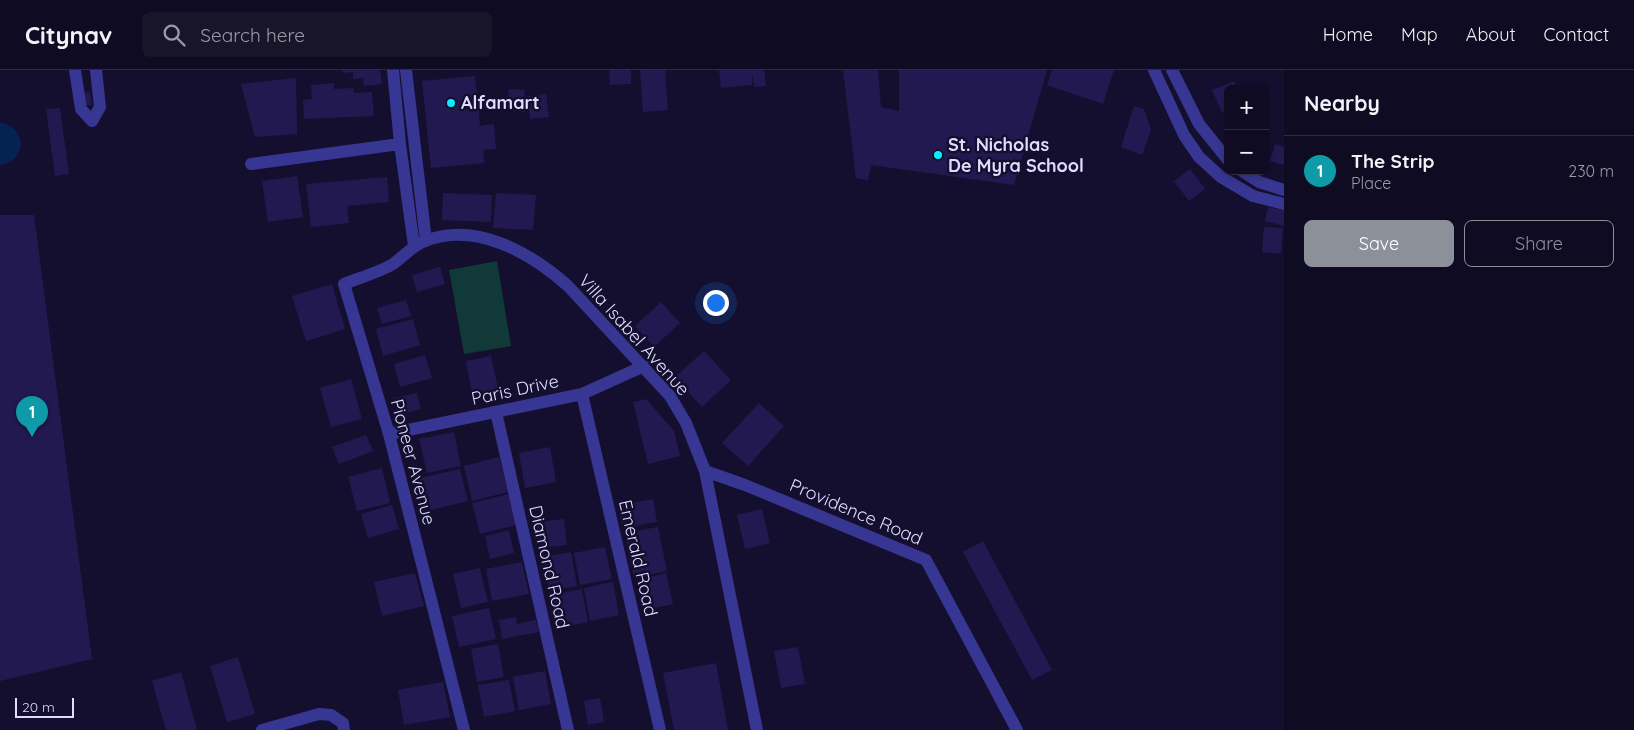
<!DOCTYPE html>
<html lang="en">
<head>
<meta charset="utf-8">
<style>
  body { margin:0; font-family:Quicksand,sans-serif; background:#18142a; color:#f1f3f6 }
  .controls { position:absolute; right:15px; top:15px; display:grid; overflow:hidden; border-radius:8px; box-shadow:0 2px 8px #0003 }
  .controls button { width:45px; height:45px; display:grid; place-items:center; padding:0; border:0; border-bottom:1px solid #2f2b40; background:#0f0b22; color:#f1f3f6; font:25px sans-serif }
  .scale { position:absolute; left:15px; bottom:12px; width:59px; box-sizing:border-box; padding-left:5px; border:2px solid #dfdcff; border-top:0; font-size:14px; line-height:18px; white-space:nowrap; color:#dfdcff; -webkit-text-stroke:4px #140f2e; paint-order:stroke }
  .you { position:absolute; left:715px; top:232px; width:18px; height:18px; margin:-12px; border:4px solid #fff; border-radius:50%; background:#1a73e8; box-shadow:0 0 0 8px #1a73e833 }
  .badge { display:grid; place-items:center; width:32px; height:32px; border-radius:50%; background:#8c9099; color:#fff; font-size:16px; font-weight:700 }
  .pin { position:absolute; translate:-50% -41px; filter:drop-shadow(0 1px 2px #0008) }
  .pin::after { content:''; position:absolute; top:26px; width:18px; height:15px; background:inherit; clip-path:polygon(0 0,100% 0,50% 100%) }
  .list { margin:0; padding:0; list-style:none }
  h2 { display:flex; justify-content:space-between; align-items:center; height:65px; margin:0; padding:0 20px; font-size:21px }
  h2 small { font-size:16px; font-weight:400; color:#9b9ba5 }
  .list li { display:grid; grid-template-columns:32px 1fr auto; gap:15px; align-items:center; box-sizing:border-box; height:70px; padding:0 20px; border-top:1px solid #2f2b40 }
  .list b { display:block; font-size:19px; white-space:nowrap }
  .list p { margin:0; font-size:16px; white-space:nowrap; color:#9b9ba5 }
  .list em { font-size:16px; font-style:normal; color:#9b9ba5 }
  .actions { display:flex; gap:10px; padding:15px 20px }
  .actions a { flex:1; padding:11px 0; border:1px solid #8c9099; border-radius:8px; text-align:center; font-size:18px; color:#8c9099 }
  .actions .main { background:#8c9099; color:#fff }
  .icon { flex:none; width:28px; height:28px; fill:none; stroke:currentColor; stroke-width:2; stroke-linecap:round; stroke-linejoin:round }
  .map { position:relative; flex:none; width:1284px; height:660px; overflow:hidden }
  header { display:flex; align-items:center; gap:30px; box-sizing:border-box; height:70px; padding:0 25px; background:#0f0b22; border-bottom:1px solid #2f2b40 }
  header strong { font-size:24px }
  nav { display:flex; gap:28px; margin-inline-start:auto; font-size:18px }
  .search { width:350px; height:45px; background:#18142a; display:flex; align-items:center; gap:12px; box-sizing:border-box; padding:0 18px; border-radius:8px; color:#9b9ba5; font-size:19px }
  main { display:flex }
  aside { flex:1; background:#0f0b22 }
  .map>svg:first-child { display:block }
  .green { fill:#113937 }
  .water { fill:#052351 }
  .building { fill:#231951 }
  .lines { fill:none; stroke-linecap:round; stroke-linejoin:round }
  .minor { stroke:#373692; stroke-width:12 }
  .poi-dot { fill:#08edff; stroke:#140f2e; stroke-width:2 }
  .labels { text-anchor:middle; stroke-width:5; stroke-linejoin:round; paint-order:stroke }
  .poi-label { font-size:18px; font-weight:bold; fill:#dfdcff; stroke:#140f2e; text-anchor:start }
  .street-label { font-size:18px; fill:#dfdcff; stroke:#140f2e }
</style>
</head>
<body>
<header>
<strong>Citynav</strong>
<div class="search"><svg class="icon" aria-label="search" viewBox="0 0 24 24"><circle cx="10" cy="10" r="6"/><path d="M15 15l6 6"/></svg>Search here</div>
<nav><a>Home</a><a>Map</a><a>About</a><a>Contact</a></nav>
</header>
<main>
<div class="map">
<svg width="1284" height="660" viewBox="0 0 1284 660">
  <rect width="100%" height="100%" fill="#140f2e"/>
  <path class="green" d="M497,191L511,276L464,284L449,200Z"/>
  <path class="water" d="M0,52C27,58 28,90 0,95Z"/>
  <path class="building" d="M343,0H380L382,14L364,16L363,8L353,9V2L343,3Z
    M609,0H631V14L610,15Z
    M640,0H665L668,40L643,42Z
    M719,0H764L766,16L754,17L752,4V15L721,18Z
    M843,0H878L881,37L899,41V0H1047L1014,115L871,95L868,110L856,108Z
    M1052,0H1114L1103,34L1047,15Z
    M475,6L480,56L494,54L496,79L483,80L484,93L431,98L422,11Z
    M296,8L297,64L255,67L241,14Z
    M1234,11L1237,19H1228V41L1222,43L1212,20Z
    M334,13V19L353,18L354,23L372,22L374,46L304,49L303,30L312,29L311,15Z
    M509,19L525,20L524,30L508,29Z
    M90,22L92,35H85L84,23Z
    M546,24L549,47L530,49L527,26Z
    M493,28L527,32L525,42L492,38Z
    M1134,36L1144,39L1151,60L1142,85L1121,77Z
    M60,38L69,104L55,106L46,39Z
    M1275,74L1284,77V95L1270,91Z
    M1190,99L1205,119L1189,131L1174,111Z
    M297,106L303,147L268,152L262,111Z
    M387,107L389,132L347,136L349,153L311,157L306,114Z
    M443,123L492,125L491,152L442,150Z
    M496,123L536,125L533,160L493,158Z
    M1268,137L1284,140V156L1265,151Z
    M0,145H34L92,589L0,611Z
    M1264,157L1283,158L1281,184L1262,182Z
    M440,197L445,214L417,222L412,205Z
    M332,214L345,259L306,271L292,226Z
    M406,230L411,246L382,254L377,238Z
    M661,232L680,253L654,277L635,256Z
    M413,249L420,275L383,286L376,259Z
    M704,281L731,310L702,337L675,307Z
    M425,285L432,308L400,317L394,294Z
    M491,286L499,323L473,328L466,291Z
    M351,309L362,349L331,357L320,318Z
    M417,323L421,339L398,345L394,328Z
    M646,329L674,361L680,386L648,394L633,332Z
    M759,333L784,356L748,396L722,373Z
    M454,362L461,396L427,403L419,369Z
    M366,365L373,381L339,394L332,377Z
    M550,377L556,412L525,418L519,383Z
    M499,387L508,422L472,431L464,396Z
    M382,398L390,433L357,441L348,407Z
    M460,399L468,431L427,441L420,408Z
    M509,424L516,455L480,464L472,433Z
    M653,429L657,452L622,458L618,436Z
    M392,435L399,459L368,468L361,444Z
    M762,439L770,473L745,479L737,445Z
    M564,449L567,475L540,478L537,452Z
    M658,457L667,501L634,508L625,463Z
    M509,460L514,483L490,489L485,466Z
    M983,471L1052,600L1032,610L963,482Z
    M605,477L612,509L580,515L574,483Z
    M571,482L577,516L550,521L543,487Z
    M522,492L529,524L492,531L486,499Z
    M480,498L488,532L461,538L453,504Z
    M415,503L424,536L382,546L374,512Z
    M666,503L673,534L650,539L643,509Z
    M613,512L619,545L590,551L584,518Z
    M582,519L588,552L557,558L551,525Z
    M489,538L496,569L459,577L452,546Z
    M516,547L517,554L536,550L539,562L502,569L499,550Z
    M498,574L504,607L477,612L471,579Z
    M798,577L805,614L781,618L774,581Z
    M238,587L255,644L227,652L210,596Z
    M716,593L728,660H674L663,603Z
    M545,601L551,634L519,640L513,607Z
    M181,602L197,660H166L152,611Z
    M509,610L515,641L484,647L478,615Z
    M443,612L450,647L404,655L398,620Z
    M600,628L604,652L588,655L584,631Z"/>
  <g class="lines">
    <path class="minor" d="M75,0L81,39L92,51L100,37L96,0
      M393,0L400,74L414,176
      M406,0L426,171
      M1154,0L1184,65L1199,87L1221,107L1253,126L1284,134
      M1172,0L1199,54L1228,90
      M251,94L400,74
      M1242,101L1259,112L1284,120
      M582,324L660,660
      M496,342L568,660
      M389,364L582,324L644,296
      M705,401L745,415L926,490L1017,660
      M262,660L319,644L331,645L343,653L344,660
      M464,660L389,364L344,214C359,208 380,202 393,194C404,186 412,176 425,171C476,151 531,183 568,216L670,326L686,353L705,401L757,660"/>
  </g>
  <g class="poi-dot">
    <circle cx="451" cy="33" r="5"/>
    <circle cx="938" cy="85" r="5"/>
  </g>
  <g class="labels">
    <g class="poi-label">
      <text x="461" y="39">Alfamart</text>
      <text x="948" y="81">St. Nicholas<tspan x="948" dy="21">De Myra School</tspan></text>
    </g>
    <g class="street-label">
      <text transform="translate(634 265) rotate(48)" y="6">Villa Isabel Avenue</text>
      <text transform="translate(515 320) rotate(-12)" y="6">Paris Drive</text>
      <text transform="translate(413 392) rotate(75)" y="6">Pioneer Avenue</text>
      <text transform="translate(856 442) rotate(23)" y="6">Providence Road</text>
      <text transform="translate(638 488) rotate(77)" y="6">Emerald Road</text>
      <text transform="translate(549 497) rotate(77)" y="6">Diamond Road</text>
    </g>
  </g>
</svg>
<div class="controls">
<button>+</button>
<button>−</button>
</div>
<div class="scale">20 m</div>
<div class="you"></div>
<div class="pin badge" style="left:32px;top:367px;background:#0f9aa8">1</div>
</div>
<aside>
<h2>Nearby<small></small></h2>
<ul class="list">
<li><span class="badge" style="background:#0f9aa8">1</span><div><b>The Strip</b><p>Place</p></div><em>230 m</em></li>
</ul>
<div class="actions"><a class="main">Save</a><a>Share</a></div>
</aside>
</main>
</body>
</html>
